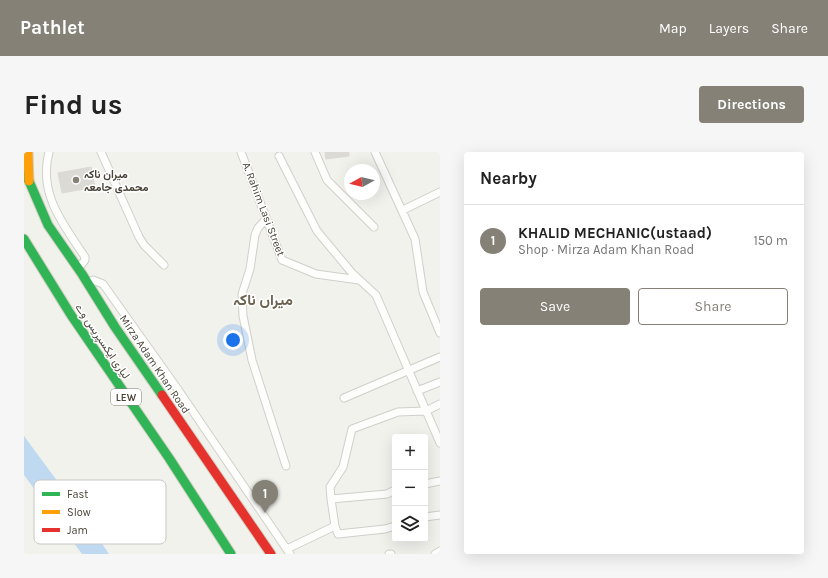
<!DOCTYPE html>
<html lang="en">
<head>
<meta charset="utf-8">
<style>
  body { margin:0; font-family:Karla,Vazirmatn,sans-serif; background:#f6f6f6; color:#222 }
  .controls { position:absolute; right:12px; bottom:12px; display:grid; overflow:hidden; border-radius:4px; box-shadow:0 4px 16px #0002 }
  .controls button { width:36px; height:36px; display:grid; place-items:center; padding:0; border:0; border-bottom:1px solid #e0e0e0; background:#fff; color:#222; font:20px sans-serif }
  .compass { position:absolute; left:320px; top:12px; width:36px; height:36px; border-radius:50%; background:#fff; box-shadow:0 4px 16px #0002; rotate:262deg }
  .you { position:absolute; left:209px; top:188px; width:14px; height:14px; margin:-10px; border:3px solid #fff; border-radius:50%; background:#1a73e8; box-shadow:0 0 0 6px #1a73e833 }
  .badge { display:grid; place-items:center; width:26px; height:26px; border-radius:50%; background:#858177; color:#fff; font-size:13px; font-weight:700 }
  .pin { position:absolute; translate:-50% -33px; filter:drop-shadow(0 1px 2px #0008) }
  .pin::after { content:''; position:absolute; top:21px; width:14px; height:12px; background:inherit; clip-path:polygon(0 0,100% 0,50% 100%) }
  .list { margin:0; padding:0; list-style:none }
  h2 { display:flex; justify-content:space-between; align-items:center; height:52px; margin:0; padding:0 16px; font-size:17px }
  h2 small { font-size:13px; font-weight:400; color:#767676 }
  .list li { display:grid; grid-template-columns:26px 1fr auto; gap:12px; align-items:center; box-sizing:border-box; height:72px; padding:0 16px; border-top:1px solid #e0e0e0 }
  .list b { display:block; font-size:15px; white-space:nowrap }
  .list p { margin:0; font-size:13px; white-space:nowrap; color:#767676 }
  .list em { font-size:13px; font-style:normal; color:#767676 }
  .actions { display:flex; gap:8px; padding:12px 16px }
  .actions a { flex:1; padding:9px 0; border:1px solid #858177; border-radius:4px; text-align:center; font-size:14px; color:#858177 }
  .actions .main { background:#858177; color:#fff }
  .icon { flex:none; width:22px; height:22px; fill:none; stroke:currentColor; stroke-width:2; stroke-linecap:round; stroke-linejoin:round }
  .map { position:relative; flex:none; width:416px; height:402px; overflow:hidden; border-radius:4px }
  header { display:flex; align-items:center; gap:24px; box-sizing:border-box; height:56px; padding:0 20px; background:#858177; color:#fff }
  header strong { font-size:19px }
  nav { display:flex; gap:22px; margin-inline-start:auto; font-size:14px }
  .intro { display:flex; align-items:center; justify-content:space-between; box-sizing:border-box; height:96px; padding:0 24px }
  h1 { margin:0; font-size:28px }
  .button { padding:10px 18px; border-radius:4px; background:#858177; color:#fff; font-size:14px; font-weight:700 }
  main { display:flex; gap:24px; padding:0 24px }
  aside { flex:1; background:#fff; border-radius:4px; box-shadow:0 4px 16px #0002 }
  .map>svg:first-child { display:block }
  .water { fill:#bed9f0 }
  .building { fill:#dcdad5; stroke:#dbd9d2 }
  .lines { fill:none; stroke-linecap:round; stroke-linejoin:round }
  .street-casing { stroke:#d0cfca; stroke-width:9 }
  .fast-casing { stroke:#d2cfc4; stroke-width:11 }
  .slow-casing { stroke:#d2cfc4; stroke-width:11 }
  .jam-casing { stroke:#d2cfc4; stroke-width:11 }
  .street { stroke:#fdfdfc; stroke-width:7 }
  .fast { stroke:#30b455; stroke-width:9 }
  .slow { stroke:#ff9f0a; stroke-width:9 }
  .jam { stroke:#e5322d; stroke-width:9 }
  .poi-dot { fill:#858177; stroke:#fff; stroke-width:1.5 }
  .labels { text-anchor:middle; stroke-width:3; stroke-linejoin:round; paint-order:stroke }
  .shield { fill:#fff; stroke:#807c74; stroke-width:1 }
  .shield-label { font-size:10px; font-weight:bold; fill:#4a4438 }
  .poi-label { font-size:11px; font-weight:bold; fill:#4a4438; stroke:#fff; text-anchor:start }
  .street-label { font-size:11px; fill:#4a4438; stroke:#fff }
  .district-label { font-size:15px; font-weight:bold; fill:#6c624f; stroke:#fff }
  .key { fill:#fff; stroke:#c9c7c3; stroke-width:1 }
  .key-label { font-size:11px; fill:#4a4438 }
</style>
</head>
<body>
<header>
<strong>Pathlet</strong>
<nav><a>Map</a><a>Layers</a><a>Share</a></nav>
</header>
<div class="intro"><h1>Find us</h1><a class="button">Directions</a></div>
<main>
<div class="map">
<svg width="416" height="402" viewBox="0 0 416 402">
  <rect width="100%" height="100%" fill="#f2f2ed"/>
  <path class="water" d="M0,284L62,368L85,402H58L0,323Z"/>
  <path class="building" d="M301,0H325V4L302,7Z
    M67,15L71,35L38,41L34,21Z"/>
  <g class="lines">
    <g class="street-casing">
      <path id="street" d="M25,0C14,42 39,72 61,105V108L58,112L53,115
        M77,0L115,85L120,93L140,113
        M217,0L258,108L292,122L335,128
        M291,0L303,28L350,75
        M351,0L391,87L399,140L416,181
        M255,4L293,79L328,121L352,143L416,291
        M379,58L416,40
        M242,67L234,76L231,83L226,117L218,142L219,164L228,208L262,314
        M64,131L69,128L79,132L153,236L266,402
        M393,239L416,230
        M320,246L416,205
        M401,332L416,329
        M307,347L306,335L319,315L328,277L374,260L402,259L416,252
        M401,365L416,363
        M311,374L307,347L363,342L371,338
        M263,397L311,374L314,382L361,377L371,374
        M365,402H367
        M411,402L416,399"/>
    </g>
    <g class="fast-casing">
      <path id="fast" d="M0,22L5,29L24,73L58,122L91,175L138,243
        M0,87L47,163L145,306L207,402"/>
    </g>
    <g class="slow-casing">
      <path id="slow" d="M4,0L5,29"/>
    </g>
    <g class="jam-casing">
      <path id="jam" d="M138,243L247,402"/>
    </g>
    <use href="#street" class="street"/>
    <use href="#fast" class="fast"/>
    <use href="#slow" class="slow"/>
    <use href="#jam" class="jam"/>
  </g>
  <circle class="poi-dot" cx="52" cy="28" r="4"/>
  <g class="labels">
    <rect class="shield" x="87" y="237" width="30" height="16" rx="3"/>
    <g class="shield-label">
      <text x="102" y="249">LEW</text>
    </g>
    <g class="poi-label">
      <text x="60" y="26">میران ناکہ<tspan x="60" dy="13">محمدی جامعہ</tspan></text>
    </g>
    <g class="street-label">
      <text transform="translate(240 57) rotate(69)" y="4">A. Rahim Lasi Street</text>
      <text transform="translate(79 189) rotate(56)" y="4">لیاری ایکسپریس وے</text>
      <text transform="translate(131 212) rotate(56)" y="4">Mirza Adam Khan Road</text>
    </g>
    <g class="district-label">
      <text x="239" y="153">میراں ناکہ</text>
    </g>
  </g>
  <rect x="10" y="328" width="132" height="64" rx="6" class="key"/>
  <rect x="18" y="340" width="18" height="4" fill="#30b455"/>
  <rect x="18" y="358" width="18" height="4" fill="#ff9f0a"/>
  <rect x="18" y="376" width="18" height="4" fill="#e5322d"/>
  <g class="key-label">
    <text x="43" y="346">Fast</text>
    <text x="43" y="364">Slow</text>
    <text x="43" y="382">Jam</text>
  </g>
</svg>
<div class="controls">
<button>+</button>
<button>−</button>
<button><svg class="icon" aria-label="layers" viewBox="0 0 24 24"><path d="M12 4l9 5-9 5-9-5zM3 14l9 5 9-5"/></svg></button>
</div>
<svg class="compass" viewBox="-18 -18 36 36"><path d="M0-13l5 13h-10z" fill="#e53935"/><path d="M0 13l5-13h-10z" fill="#767676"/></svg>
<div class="you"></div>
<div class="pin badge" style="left:241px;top:361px">1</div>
</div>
<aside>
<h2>Nearby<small></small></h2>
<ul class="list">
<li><span class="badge">1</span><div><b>KHALID MECHANIC(ustaad)</b><p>Shop · Mirza Adam Khan Road</p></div><em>150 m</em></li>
</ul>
<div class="actions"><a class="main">Save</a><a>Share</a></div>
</aside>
</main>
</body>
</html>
